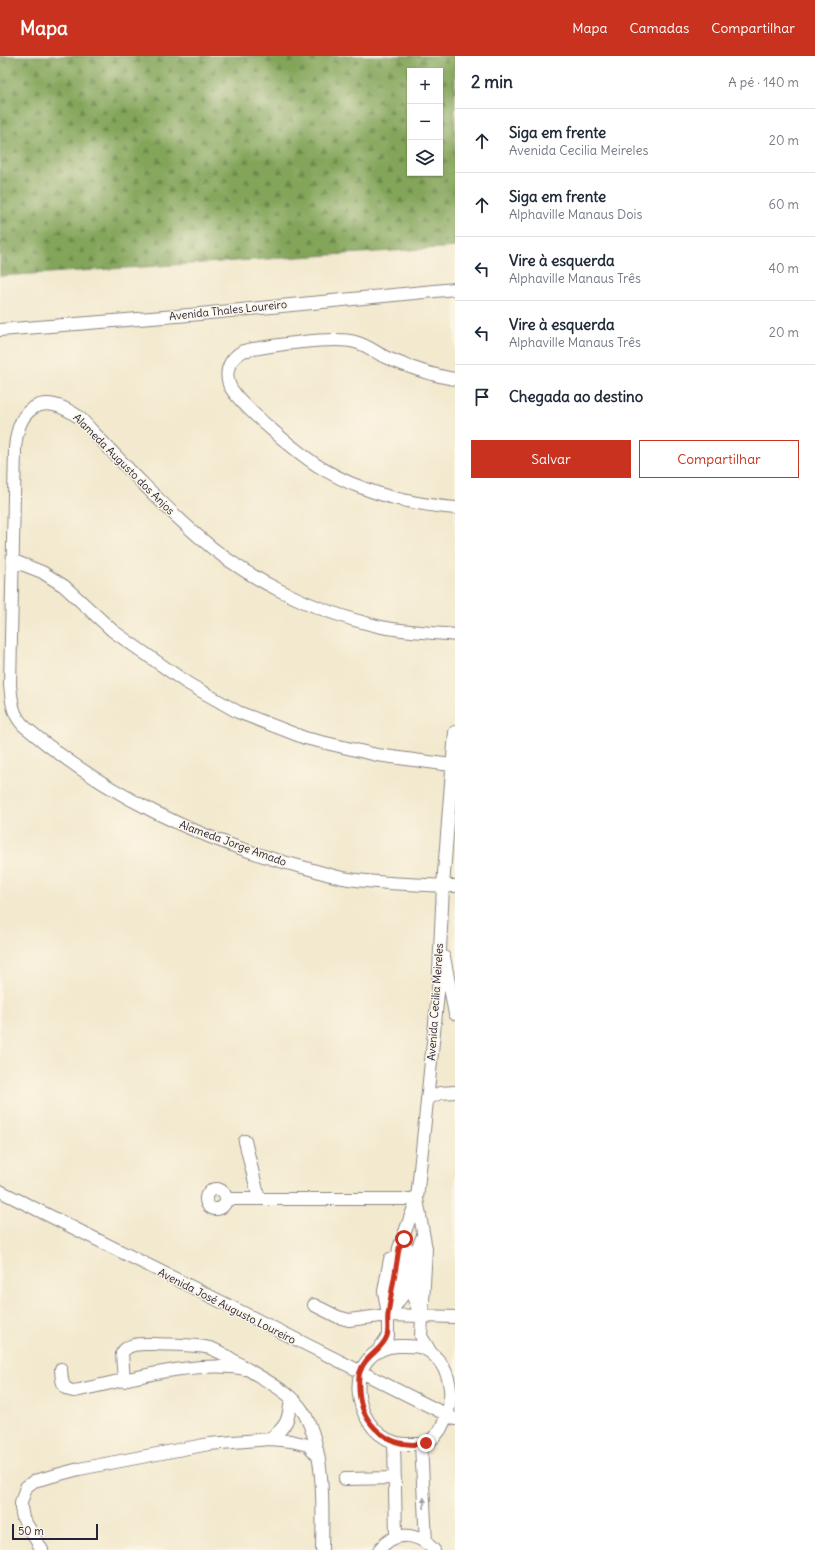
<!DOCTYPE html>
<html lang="pt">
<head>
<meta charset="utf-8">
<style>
  body { margin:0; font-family:Delius,sans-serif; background:#f2f2f3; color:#1f2937 }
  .controls { position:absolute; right:12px; top:12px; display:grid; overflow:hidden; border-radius:0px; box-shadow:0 1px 3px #0004 }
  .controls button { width:36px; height:36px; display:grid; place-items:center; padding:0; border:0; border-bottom:1px solid #e0e1e3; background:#fff; color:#1f2937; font:20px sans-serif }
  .scale { position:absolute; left:12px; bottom:10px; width:86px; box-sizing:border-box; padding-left:4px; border:2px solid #22223b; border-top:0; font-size:11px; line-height:14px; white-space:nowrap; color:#22223b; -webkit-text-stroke:3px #fcf5e5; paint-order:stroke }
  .stop { position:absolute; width:12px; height:12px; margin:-9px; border:3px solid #c8321e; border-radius:50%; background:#fff }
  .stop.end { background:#c8321e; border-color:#fff; box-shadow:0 1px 4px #0008 }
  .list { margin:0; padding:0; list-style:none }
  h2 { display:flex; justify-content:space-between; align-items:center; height:52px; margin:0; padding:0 16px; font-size:17px }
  h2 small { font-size:13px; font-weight:400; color:#747a83 }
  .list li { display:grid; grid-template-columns:26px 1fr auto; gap:12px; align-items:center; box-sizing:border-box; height:64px; padding:0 16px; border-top:1px solid #e0e1e3 }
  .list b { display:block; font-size:15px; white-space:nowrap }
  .list p { margin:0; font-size:13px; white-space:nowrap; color:#747a83 }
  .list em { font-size:13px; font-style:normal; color:#747a83 }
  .actions { display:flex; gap:8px; padding:12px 16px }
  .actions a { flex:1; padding:9px 0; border:1px solid #c8321e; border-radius:0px; text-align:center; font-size:14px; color:#c8321e }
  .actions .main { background:#c8321e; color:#fff }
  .icon { flex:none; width:22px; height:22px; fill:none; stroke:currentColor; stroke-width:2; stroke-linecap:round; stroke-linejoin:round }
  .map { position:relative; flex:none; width:455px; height:1494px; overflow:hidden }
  header { display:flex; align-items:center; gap:24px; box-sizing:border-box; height:56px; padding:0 20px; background:#c8321e; color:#fff }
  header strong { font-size:19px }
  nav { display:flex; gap:22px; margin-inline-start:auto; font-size:14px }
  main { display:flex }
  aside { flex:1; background:#fff }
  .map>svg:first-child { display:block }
  .forest { fill:url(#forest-firs); stroke:#52644a; fill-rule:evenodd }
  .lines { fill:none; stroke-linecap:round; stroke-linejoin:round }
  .minor-casing { stroke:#8a8684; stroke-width:14 }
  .minor { stroke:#fff; stroke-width:12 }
  .oneway { fill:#9c9ca7 }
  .route { stroke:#c8321e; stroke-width:5 }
  .labels { text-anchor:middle; stroke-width:3; stroke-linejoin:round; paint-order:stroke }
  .street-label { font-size:11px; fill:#22223b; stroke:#fcf5e5 }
</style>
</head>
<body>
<header>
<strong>Mapa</strong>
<nav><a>Mapa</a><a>Camadas</a><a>Compartilhar</a></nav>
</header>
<main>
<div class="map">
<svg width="455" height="1494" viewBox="0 0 455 1494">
  <defs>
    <pattern id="forest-firs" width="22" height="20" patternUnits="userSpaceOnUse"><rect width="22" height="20" fill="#83a55a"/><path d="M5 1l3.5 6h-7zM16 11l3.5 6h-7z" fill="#6b864c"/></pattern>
  </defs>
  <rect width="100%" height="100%" fill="#fcf5e5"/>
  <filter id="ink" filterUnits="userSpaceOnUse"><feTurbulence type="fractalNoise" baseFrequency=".025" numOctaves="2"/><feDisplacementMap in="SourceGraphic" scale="8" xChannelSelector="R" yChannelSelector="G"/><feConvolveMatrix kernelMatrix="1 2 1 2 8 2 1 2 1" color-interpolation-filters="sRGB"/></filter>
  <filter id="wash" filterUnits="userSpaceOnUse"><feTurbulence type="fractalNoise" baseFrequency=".012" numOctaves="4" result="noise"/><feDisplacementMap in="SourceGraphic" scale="16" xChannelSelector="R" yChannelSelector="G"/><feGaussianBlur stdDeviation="0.9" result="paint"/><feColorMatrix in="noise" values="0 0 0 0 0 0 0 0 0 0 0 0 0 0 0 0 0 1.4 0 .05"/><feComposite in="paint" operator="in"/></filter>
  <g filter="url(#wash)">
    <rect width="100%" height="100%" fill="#f2e9ce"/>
    <path class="forest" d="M0,0H455V191L0,220ZM410,15H440V117H410Z"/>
  </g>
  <g filter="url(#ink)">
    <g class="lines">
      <g class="minor-casing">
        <path id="minor" d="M0,274L189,259L455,233
          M455,323C430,319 408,311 385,301C375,296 367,289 355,286C333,280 267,290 243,295C231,302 224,313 229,328C235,346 304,402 323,413C334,419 346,426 358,430C389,443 421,449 455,452
          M14,505L42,516L64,530L113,575L187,627L238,656L305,682L377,699L451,709L455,702
          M455,579C430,576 402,576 377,570C314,555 246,523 198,480C156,443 118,402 80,362C44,335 18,349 15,393L10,629C12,646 12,658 24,670C104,738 201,785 302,811C318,815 334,821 349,823C384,828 420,829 455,830
          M444,901L455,958
          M427,1043L440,1037L455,1036
          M245,1085L259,1143
          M206 1143a10 10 0 1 1 20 0a10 10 0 1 1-20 0Z
          M0,1135L455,1363
          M226,1143H417
          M314,1249L338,1261L349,1264L388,1259L455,1261
          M419,1256L412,1238L417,1193L423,1180
          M390,1257L403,1239L407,1193L404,1183
          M388,1259L399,1192L416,1146
          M398,1290C409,1290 421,1289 430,1296C455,1316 455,1348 440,1374C436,1380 429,1387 421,1388C413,1388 401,1389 394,1386C351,1372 341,1293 398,1290Z
          M379,1293L388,1280V1259L384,1235L390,1203
          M430,1295L421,1280L426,1193L417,1143L438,937L443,830L455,676
          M61,1313C62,1323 61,1334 74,1335C124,1325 195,1303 245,1313
          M124,1325L122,1297C128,1286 145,1288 155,1288C173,1289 192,1288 210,1292C225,1297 236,1307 249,1314C268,1326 292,1337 304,1357C325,1394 323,1452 322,1494
          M270,1383C287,1370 289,1364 291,1342
          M394,1386L396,1480
          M421,1388L426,1486
          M345,1423L395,1422
          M42,1494L23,1462L21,1452V1447L26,1431L34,1425L79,1413L209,1388L270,1383L291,1385L308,1389L316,1398
          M379,1494C395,1474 417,1476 434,1494"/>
      </g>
      <use href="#minor" class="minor"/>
    </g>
    <defs><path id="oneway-solid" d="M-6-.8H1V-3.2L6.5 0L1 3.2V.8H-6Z"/></defs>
    <use class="oneway" href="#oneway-solid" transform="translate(424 1447) rotate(-92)"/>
  </g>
  <g class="lines" filter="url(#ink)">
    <path class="route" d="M404,1183L399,1192C396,1215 391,1236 388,1259C387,1265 389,1274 387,1280C382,1295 365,1299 360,1316C358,1321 359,1329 359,1334C361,1369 390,1395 426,1387"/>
  </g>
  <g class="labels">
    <g class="street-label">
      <text transform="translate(228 254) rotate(-6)" y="4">Avenida Thales Loureiro</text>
      <text transform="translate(124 408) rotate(45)" y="4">Alameda Augusto dos Anjos</text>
      <text transform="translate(233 787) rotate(20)" y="4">Alameda Jorge Amado</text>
      <text transform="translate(435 946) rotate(-86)" y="4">Avenida Cecilia Meireles</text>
      <text transform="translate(227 1250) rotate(27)" y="4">Avenida José Augusto Loureiro</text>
    </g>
  </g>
</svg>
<div class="controls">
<button>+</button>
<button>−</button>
<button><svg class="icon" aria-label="layers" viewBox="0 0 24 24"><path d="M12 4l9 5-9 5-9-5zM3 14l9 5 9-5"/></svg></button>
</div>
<div class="scale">50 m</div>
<div class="stop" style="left:404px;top:1183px"></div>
<div class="stop end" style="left:426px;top:1387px"></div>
</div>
<aside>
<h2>2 min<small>A pé · 140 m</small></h2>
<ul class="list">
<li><svg class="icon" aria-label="ahead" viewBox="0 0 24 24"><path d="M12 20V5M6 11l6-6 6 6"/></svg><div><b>Siga em frente</b><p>Avenida Cecilia Meireles</p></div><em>20 m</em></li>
<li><svg class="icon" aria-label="ahead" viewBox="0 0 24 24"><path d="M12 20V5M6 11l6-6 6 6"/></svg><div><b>Siga em frente</b><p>Alphaville Manaus Dois</p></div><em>60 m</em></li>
<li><svg class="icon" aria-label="left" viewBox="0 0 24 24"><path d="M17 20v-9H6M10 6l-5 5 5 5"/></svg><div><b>Vire à esquerda</b><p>Alphaville Manaus Três</p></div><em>40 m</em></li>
<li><svg class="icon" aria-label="left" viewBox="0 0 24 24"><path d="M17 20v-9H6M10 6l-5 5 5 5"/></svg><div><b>Vire à esquerda</b><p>Alphaville Manaus Três</p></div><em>20 m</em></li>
<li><svg class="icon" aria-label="arrive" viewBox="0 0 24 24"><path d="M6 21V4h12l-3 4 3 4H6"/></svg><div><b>Chegada ao destino</b></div></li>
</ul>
<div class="actions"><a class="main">Salvar</a><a>Compartilhar</a></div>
</aside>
</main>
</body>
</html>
